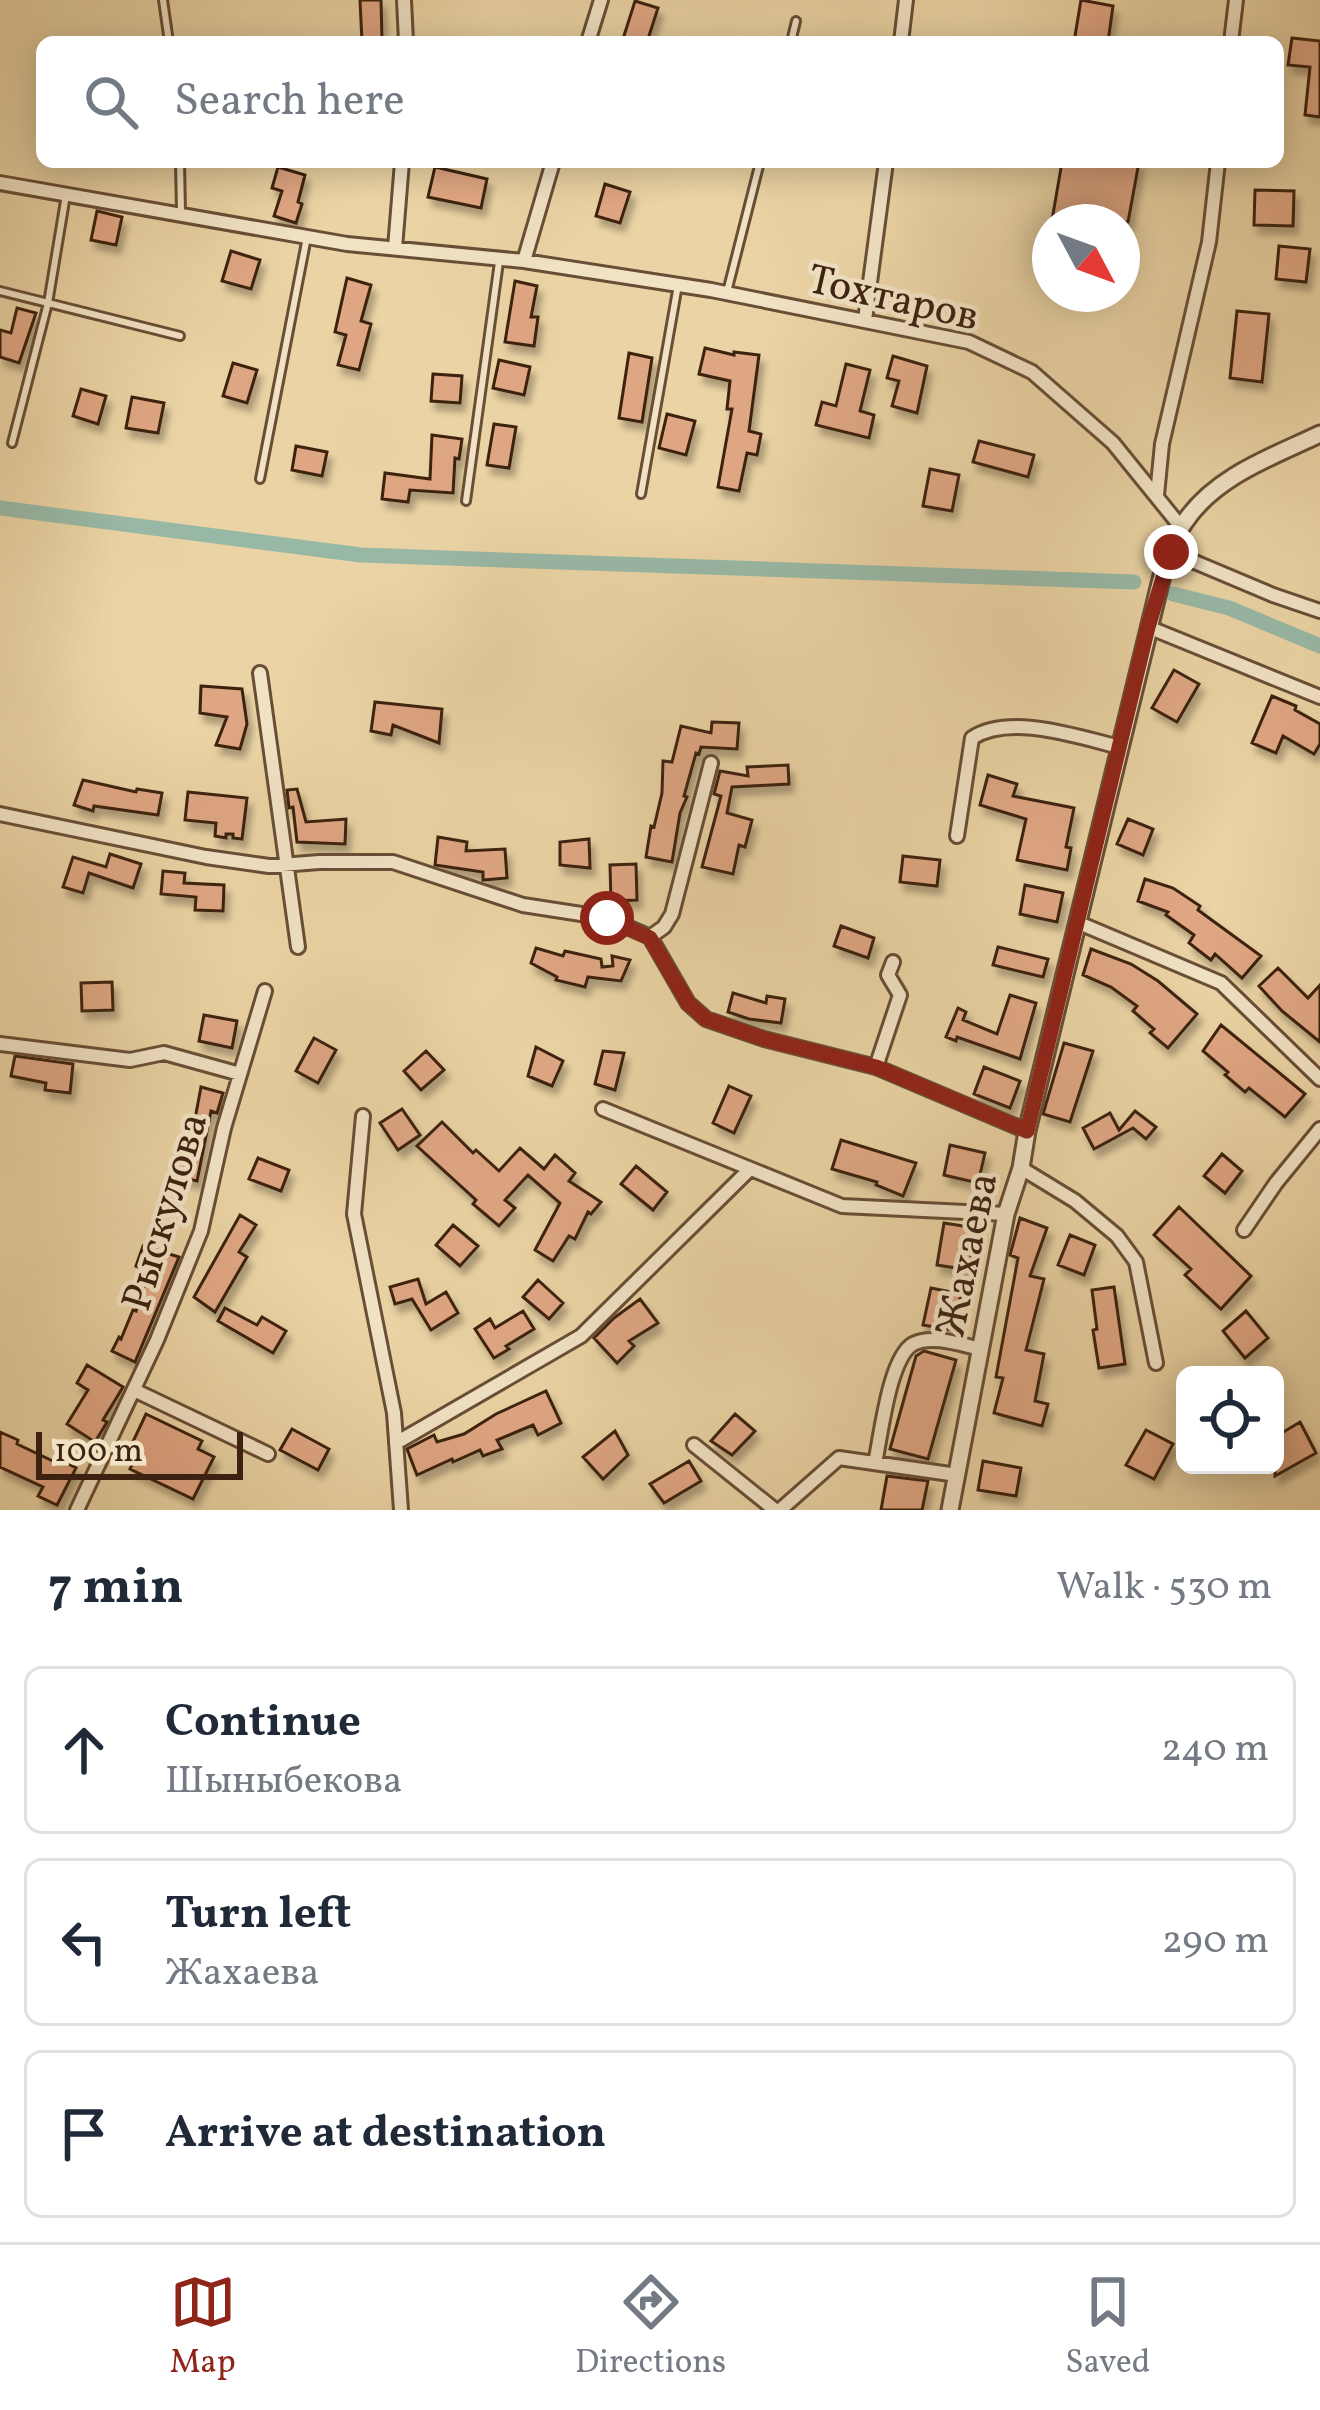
<!DOCTYPE html>
<html lang="en">
<head>
<meta charset="utf-8">
<style>
  body { margin:0; font-family:Vollkorn,serif; background:#f6f6f7; color:#1f2937 }
  .controls { position:absolute; right:36px; bottom:36px; display:grid; overflow:hidden; border-radius:18px; box-shadow:0 6px 30px #0003 }
  .controls button { width:108px; height:108px; display:grid; place-items:center; padding:0; border:0; border-bottom:3px solid #e0e1e3; background:#fff; color:#1f2937; font:60px sans-serif }
  .compass { position:absolute; left:1032px; top:204px; width:108px; height:108px; border-radius:50%; background:#fff; box-shadow:0 6px 30px #0003; rotate:131deg }
  .scale { position:absolute; left:36px; bottom:30px; width:207px; box-sizing:border-box; padding-left:12px; border:6px solid #3d2211; border-top:0; font-size:33px; line-height:42px; white-space:nowrap; color:#3d2211; -webkit-text-stroke:9px #f1e2c4; paint-order:stroke }
  .stop { position:absolute; width:36px; height:36px; margin:-27px; border:9px solid #8f2418; border-radius:50%; background:#fff }
  .stop.end { background:#8f2418; border-color:#fff; box-shadow:0 3px 12px #0008 }
  .list { margin:0; padding:0; list-style:none }
  h2 { display:flex; justify-content:space-between; align-items:center; height:156px; margin:0; padding:0 48px; font-size:51px }
  h2 small { font-size:39px; font-weight:400; color:#747a83 }
  .list li { display:grid; grid-template-columns:78px 1fr auto; gap:36px; align-items:center; box-sizing:border-box; height:168px; margin:0 24px 24px; padding:0 24px; border:3px solid #e0e1e3; border-radius:18px }
  .list b { display:block; font-size:45px; white-space:nowrap }
  .list p { margin:0; font-size:39px; white-space:nowrap; color:#747a83 }
  .list em { font-size:39px; font-style:normal; color:#747a83 }
  .icon { flex:none; width:66px; height:66px; fill:none; stroke:currentColor; stroke-width:2; stroke-linecap:round; stroke-linejoin:round }
  .map { position:relative; flex:none; width:1320px; height:1510px; overflow:hidden }
  .search { position:absolute; background:#fff; box-shadow:0 6px 30px #0003; left:36px; right:36px; top:36px; height:132px; display:flex; align-items:center; gap:30px; box-sizing:border-box; padding:0 42px; border-radius:18px; color:#747a83; font-size:45px }
  .sheet { height:732px; background:#fff }
  nav { display:flex; justify-content:space-around; align-items:center; box-sizing:border-box; height:168px; border-top:3px solid #e0e1e3; background:#fff; font-size:33px; color:#747a83 }
  nav a { display:grid; justify-items:center; gap:6px }
  nav .on { color:#8f2418 }
  .map>svg:first-child { display:block }
  .lines { fill:none; stroke-linecap:round; stroke-linejoin:round }
  .canal { stroke:#98b8a6; stroke-width:15 }
  .building { fill:#dfa683; stroke:#3d2211; stroke-width:3; filter:url(#shadow) }
  .service-casing { stroke:#684e36; stroke-width:12 }
  .minor-casing { stroke:#684e36; stroke-width:18 }
  .tertiary-casing { stroke:#684e36; stroke-width:21 }
  .service { stroke:#f1e2c4; stroke-width:6 }
  .minor { stroke:#f1e2c4; stroke-width:12 }
  .tertiary { stroke:#f1e2c4; stroke-width:15 }
  .route { stroke:#8f2418; stroke-width:15 }
  .labels { text-anchor:middle; stroke-width:9; stroke-linejoin:round; paint-order:stroke }
  .street-label { font-size:42px; fill:#3d2211; stroke:#f1e2c4 }
</style>
</head>
<body>
<div class="map">
<svg width="1320" height="1510" viewBox="0 0 1320 1510">
  <defs>
    <filter id="shadow"><feDropShadow dx="4.5" dy="8" stdDeviation="3" flood-color="#0004"/></filter>
  </defs>
  <rect width="100%" height="100%" fill="#ead3a4"/>
  <filter id="stains"><feTurbulence type="fractalNoise" baseFrequency=".00167" numOctaves="4"/><feColorMatrix values="0 0 0 0 .2 0 0 0 0 .09 0 0 0 0 .02 0 0 0 .5 -.17"/></filter>
  <radialGradient id="worn" r=".72"><stop offset=".6" stop-color="#630" stop-opacity="0"/><stop offset="1" stop-color="#630" stop-opacity=".3"/></radialGradient>
  <g class="lines">
    <path class="canal" d="M0,508L361,555L1134,582
      M1173,594L1229,608L1320,646"/>
  </g>
  <path class="building" d="M360,0H381L382,42H362Z
    M1081,0L1113,6L1108,42H1074Z
    M635,1L658,8L647,42H622Z
    M1292,38L1320,41V117L1305,115L1310,67L1288,65Z
    M1062,162H1139L1128,222L1052,220Z
    M278,167L305,175L298,202L302,204L296,223L274,216L282,191L272,188Z
    M435,167L487,179L481,208L428,197Z
    M605,184L630,192L620,223L596,216Z
    M1255,190L1294,191L1293,226L1254,225Z
    M97,211L122,217L116,245L91,240Z
    M1279,246L1310,249L1306,282L1276,279Z
    M231,251L260,260L251,289L222,281Z
    M347,278L371,285L361,321L371,324L359,370L338,365L346,335L335,332Z
    M515,281L537,286L531,317H538L534,346L505,342Z
    M17,308L36,313L19,363L0,357V330L11,333Z
    M1237,311L1269,314L1262,382L1230,378Z
    M705,348L734,355V352L759,355L749,431L761,434L757,455L747,453L739,491L718,487L732,409H727L730,381L699,374Z
    M629,353L652,358L642,422L619,418Z
    M893,356L927,366L917,413L892,406L899,381L887,378Z
    M499,360L530,367L524,395L493,388Z
    M233,363L257,370L247,403L223,396Z
    M846,364L870,370L860,411L874,415L869,438L816,425L822,402L836,406Z
    M433,374L462,376L460,403L431,401Z
    M81,389L106,396L98,424L73,416Z
    M132,397L164,403L158,433L126,428Z
    M667,414L695,421L686,455L659,448Z
    M494,424L516,427L509,468L487,465Z
    M432,435L462,439L459,459L455,458L453,493L410,490L408,502L382,499L385,473L430,479Z
    M979,441L1034,455L1028,477L973,462Z
    M296,446L327,452L322,476L292,470Z
    M930,469L959,475L952,511L923,506Z
    M1174,670L1199,684L1177,722L1152,708Z
    M201,686L242,689L247,724L240,749L216,745L227,717L200,713Z
    M1272,696L1296,706L1295,710L1320,724V744L1314,754L1283,736L1276,753L1252,743Z
    M375,702L442,709L439,743L393,725L391,735L371,731Z
    M712,722L739,723L737,749L701,747L699,754L696,753L684,796L687,797L680,813L672,862L646,857L651,826L654,827L662,793L663,761L672,762L681,726L711,733Z
    M788,765L789,784L732,787L727,813L752,820L745,847L739,845L733,874L702,867L721,796L714,794L720,771L748,776L747,767Z
    M988,775L1017,784L1013,796L1074,808L1066,847L1071,848L1067,870L1017,860L1026,819L980,805Z
    M83,780L136,792L137,789L162,793L158,815L94,806L93,811L74,805Z
    M297,789L306,822L346,819L345,844L297,842L293,807L289,808L287,790Z
    M188,792L247,798L242,839L233,838V834H226V838L215,836L216,823L185,820Z
    M1128,819L1153,829L1143,855L1117,844Z
    M438,837L467,842L466,851L505,849L507,878L483,880V872L435,865Z
    M589,839L590,868L560,865V842Z
    M110,854L141,864L133,888L89,873L83,893L63,887L73,857L106,867Z
    M903,856L940,860L937,886L900,882Z
    M636,864L637,900L611,901L610,865Z
    M163,871L185,873L184,883L224,885L223,911L195,910L196,897L161,894Z
    M1145,879L1173,888L1200,906L1198,910L1261,956L1242,978L1215,954L1211,960L1189,943L1194,935L1166,915L1168,912L1138,901Z
    M1025,885L1063,893L1057,922L1020,914Z
    M841,926L874,938L868,958L834,946Z
    M998,947L1048,959L1043,977L993,965Z
    M536,948L563,956L565,951L601,959L602,967L613,966L612,956L630,960L621,981L588,977L585,987L556,980L557,977L531,963Z
    M1091,949L1131,964L1158,981L1197,1014L1168,1048L1150,1033L1154,1029L1133,1011L1137,1006L1111,987L1083,975Z
    M1278,968L1308,998L1320,985V1042L1282,1011L1259,986Z
    M112,982L113,1010L82,1011L81,983Z
    M733,993L766,1003L767,996L785,999L781,1023L749,1019L728,1012Z
    M1010,995L1036,1003L1020,1059L957,1037L956,1041L946,1037L958,1008L966,1012L963,1020L997,1034Z
    M204,1015L237,1021L232,1048L199,1041Z
    M1221,1025L1305,1094L1285,1117L1249,1088L1245,1092L1225,1075L1228,1072L1203,1051Z
    M314,1038L336,1050L318,1083L296,1071Z
    M1064,1043L1093,1051L1070,1122L1043,1114Z
    M536,1047L563,1061L552,1086L528,1076Z
    M426,1051L444,1070L421,1090L404,1071Z
    M603,1051L624,1053L615,1090L595,1084Z
    M15,1056L73,1064L70,1093L45,1090L46,1083L11,1076Z
    M984,1067L1020,1081L1010,1108L974,1094Z
    M729,1086L751,1096L734,1133L713,1123Z
    M201,1087L223,1093L217,1113L211,1111L197,1181L170,1175L176,1148L189,1151Z
    M402,1109L420,1135L398,1150L380,1123Z
    M1135,1111L1156,1127L1146,1139L1133,1128L1094,1149L1083,1128L1110,1113L1119,1130Z
    M442,1122L473,1153L476,1150L499,1171L520,1148L544,1169L555,1155L575,1173L569,1181L601,1202L591,1214L588,1212L575,1239L569,1236L553,1261L535,1250L560,1203L528,1175L505,1200L515,1208L499,1226L473,1204L476,1200L417,1146Z
    M841,1140L916,1163L903,1196L876,1185L877,1182L832,1169Z
    M950,1145L985,1153L978,1183L944,1175Z
    M1222,1154L1242,1171L1225,1193L1204,1176Z
    M258,1158L289,1170L281,1191L249,1179Z
    M636,1166L667,1192L653,1210L621,1184Z
    M1179,1207L1251,1276L1221,1309L1185,1275L1191,1269L1154,1235Z
    M240,1215L256,1225L239,1252L247,1257L215,1312L194,1297Z
    M1020,1218L1047,1228L1030,1276L1044,1279L1026,1350L1044,1354L1035,1401L1048,1404L1042,1426L994,1413L1003,1378L996,1377L1018,1258L1010,1255Z
    M944,1223L976,1228L969,1270L937,1265Z
    M453,1225L478,1246L460,1266L436,1245Z
    M1070,1235L1095,1245L1084,1275L1058,1265Z
    M143,1246L179,1257L135,1362L112,1351L119,1337L121,1339L133,1310L136,1311L149,1271L136,1266Z
    M418,1279L426,1304L446,1292L458,1313L431,1330L412,1299L395,1304L390,1287Z
    M538,1280L563,1303L549,1319L523,1297Z
    M1114,1287L1125,1364L1099,1368L1093,1330L1097,1329L1092,1290Z
    M931,1288L961,1294L953,1330L923,1325Z
    M640,1299L658,1323L629,1341L634,1346L617,1363L594,1338L614,1318Z
    M225,1308L257,1325L262,1317L286,1331L273,1353L218,1321Z
    M523,1311L534,1329L506,1346L509,1349L494,1358L475,1329L490,1319L495,1328Z
    M1246,1311L1268,1338L1245,1358L1223,1331Z
    M924,1351L956,1360L928,1459L890,1449L916,1356Z
    M87,1365L123,1387L103,1420L107,1422L95,1442L67,1424L88,1390L77,1383Z
    M546,1391L561,1423L538,1435L533,1425L497,1440L502,1449L483,1456L480,1450L453,1462L452,1459L417,1475L407,1449L434,1435L437,1442L464,1434L496,1414Z
    M146,1414L202,1441L198,1449L214,1457L193,1499L130,1469L137,1454L129,1450Z
    M735,1414L755,1431L732,1455L711,1441Z
    M1300,1422L1316,1453L1275,1476V1437Z
    M292,1429L329,1449L318,1470L280,1450Z
    M1146,1430L1173,1444L1154,1479L1126,1465Z
    M615,1431L628,1455L603,1479L583,1457Z
    M0,1432L18,1440L17,1444L55,1462L57,1458L76,1468L57,1505L38,1496L43,1487L0,1467Z
    M689,1461L701,1481L664,1503L650,1484Z
    M983,1461L1021,1468L1016,1496L978,1490Z
    M887,1476L928,1481L922,1510H881Z"/>
  <g class="lines">
    <g class="service-casing">
      <path id="service" d="M163,0L169,42
        M791,42L796,21
        M180,162L181,212
        M0,291L180,336
        M727,292L760,162
        M12,443L48,303L66,195
        M260,479L307,237
        M641,494L678,285
        M466,501L499,262"/>
    </g>
    <g class="minor-casing">
      <path id="minor" d="M404,0L406,42
        M588,42L601,0
        M901,42L906,0
        M1231,42L1236,0
        M553,162L524,261L711,290L969,342L1032,372L1113,443L1181,527
        M0,183L347,244L524,261
        M395,248L402,162
        M865,320L886,162
        M1157,495L1162,444L1209,242L1218,162
        M1171,552L1273,595L1320,611
        M1148,627L1320,697
        M260,673L298,947
        M0,814L206,857L269,866L319,862H393L523,905L607,918L650,937L688,1003L706,1019L764,1039L876,1067L1027,1131
        M957,836L972,738C1010,713 1078,737 1120,747
        M1079,923L1221,983L1320,1079
        M650,937L664,927L672,914L711,763
        M0,1044L130,1060L164,1053L240,1074
        M876,1067L900,995L888,975L893,962
        M603,1109L842,1206L1006,1214
        M363,1116L354,1214L394,1413L401,1510
        M1021,1168L1075,1201L1117,1236L1136,1262L1156,1363
        M1244,1230L1276,1183L1320,1129
        M134,1390L268,1454
        M396,1443L581,1336L750,1169
        M694,1445L775,1510
        M875,1463C881,1436 889,1358 913,1344C932,1334 962,1345 981,1349
        M77,1510L157,1340L201,1231L224,1128L265,991
        M780,1510L839,1458L957,1475"/>
    </g>
    <g class="tertiary-casing">
      <path id="tertiary" d="M950,1510L1006,1214L1021,1168L1027,1131L1164,567C1170,553 1175,536 1184,523C1215,476 1272,457 1320,434"/>
    </g>
    <use href="#service" class="service"/>
    <use href="#minor" class="minor"/>
    <use href="#tertiary" class="tertiary"/>
  </g>
  <g class="lines">
    <path class="route" d="M607,918L650,938L688,1003L706,1019L764,1039L876,1067L1027,1131L1148,627L1171,552"/>
  </g>
  <g class="labels">
    <g class="street-label">
      <text transform="translate(894 296) rotate(13)" y="15">Тохтаров</text>
      <text transform="translate(163 1211) rotate(-73)" y="15">Рыскулова</text>
      <text transform="translate(965 1254) rotate(-78)" y="15">Жахаева</text>
    </g>
  </g>
  <rect width="100%" height="100%" filter="url(#stains)"/>
  <rect width="100%" height="100%" fill="url(#worn)"/>
</svg>
<div class="controls">
<button><svg class="icon" aria-label="locate" viewBox="0 0 24 24"><circle cx="12" cy="12" r="6"/><path d="M12 2v4M12 18v4M2 12h4M18 12h4"/></svg></button>
</div>
<svg class="compass" viewBox="-18 -18 36 36"><path d="M0-13l5 13h-10z" fill="#e53935"/><path d="M0 13l5-13h-10z" fill="#747a83"/></svg>
<div class="scale">100 m</div>
<div class="stop" style="left:607px;top:918px"></div>
<div class="stop end" style="left:1171px;top:552px"></div>
<div class="search"><svg class="icon" aria-label="search" viewBox="0 0 24 24"><circle cx="10" cy="10" r="6"/><path d="M15 15l6 6"/></svg>Search here</div>
</div>
<section class="sheet">
<h2>7 min<small>Walk · 530 m</small></h2>
<ul class="list">
<li><svg class="icon" aria-label="ahead" viewBox="0 0 24 24"><path d="M12 20V5M6 11l6-6 6 6"/></svg><div><b>Continue</b><p>Шыныбекова</p></div><em>240 m</em></li>
<li><svg class="icon" aria-label="left" viewBox="0 0 24 24"><path d="M17 20v-9H6M10 6l-5 5 5 5"/></svg><div><b>Turn left</b><p>Жахаева</p></div><em>290 m</em></li>
<li><svg class="icon" aria-label="arrive" viewBox="0 0 24 24"><path d="M6 21V4h12l-3 4 3 4H6"/></svg><div><b>Arrive at destination</b></div></li>
</ul>
</section>
<nav>
<a class="on"><svg class="icon" aria-label="map" viewBox="0 0 24 24"><path d="M3 6l6-2 6 2 6-2v14l-6 2-6-2-6 2zM9 4v14M15 6v14"/></svg>Map</a>
<a><svg class="icon" aria-label="directions" viewBox="0 0 24 24"><path d="M12 3l9 9-9 9-9-9zM9 14v-3h6M13 9l2 2-2 2"/></svg>Directions</a>
<a><svg class="icon" aria-label="saved" viewBox="0 0 24 24"><path d="M7 4h10v16l-5-4-5 4z"/></svg>Saved</a>
</nav>
</body>
</html>
